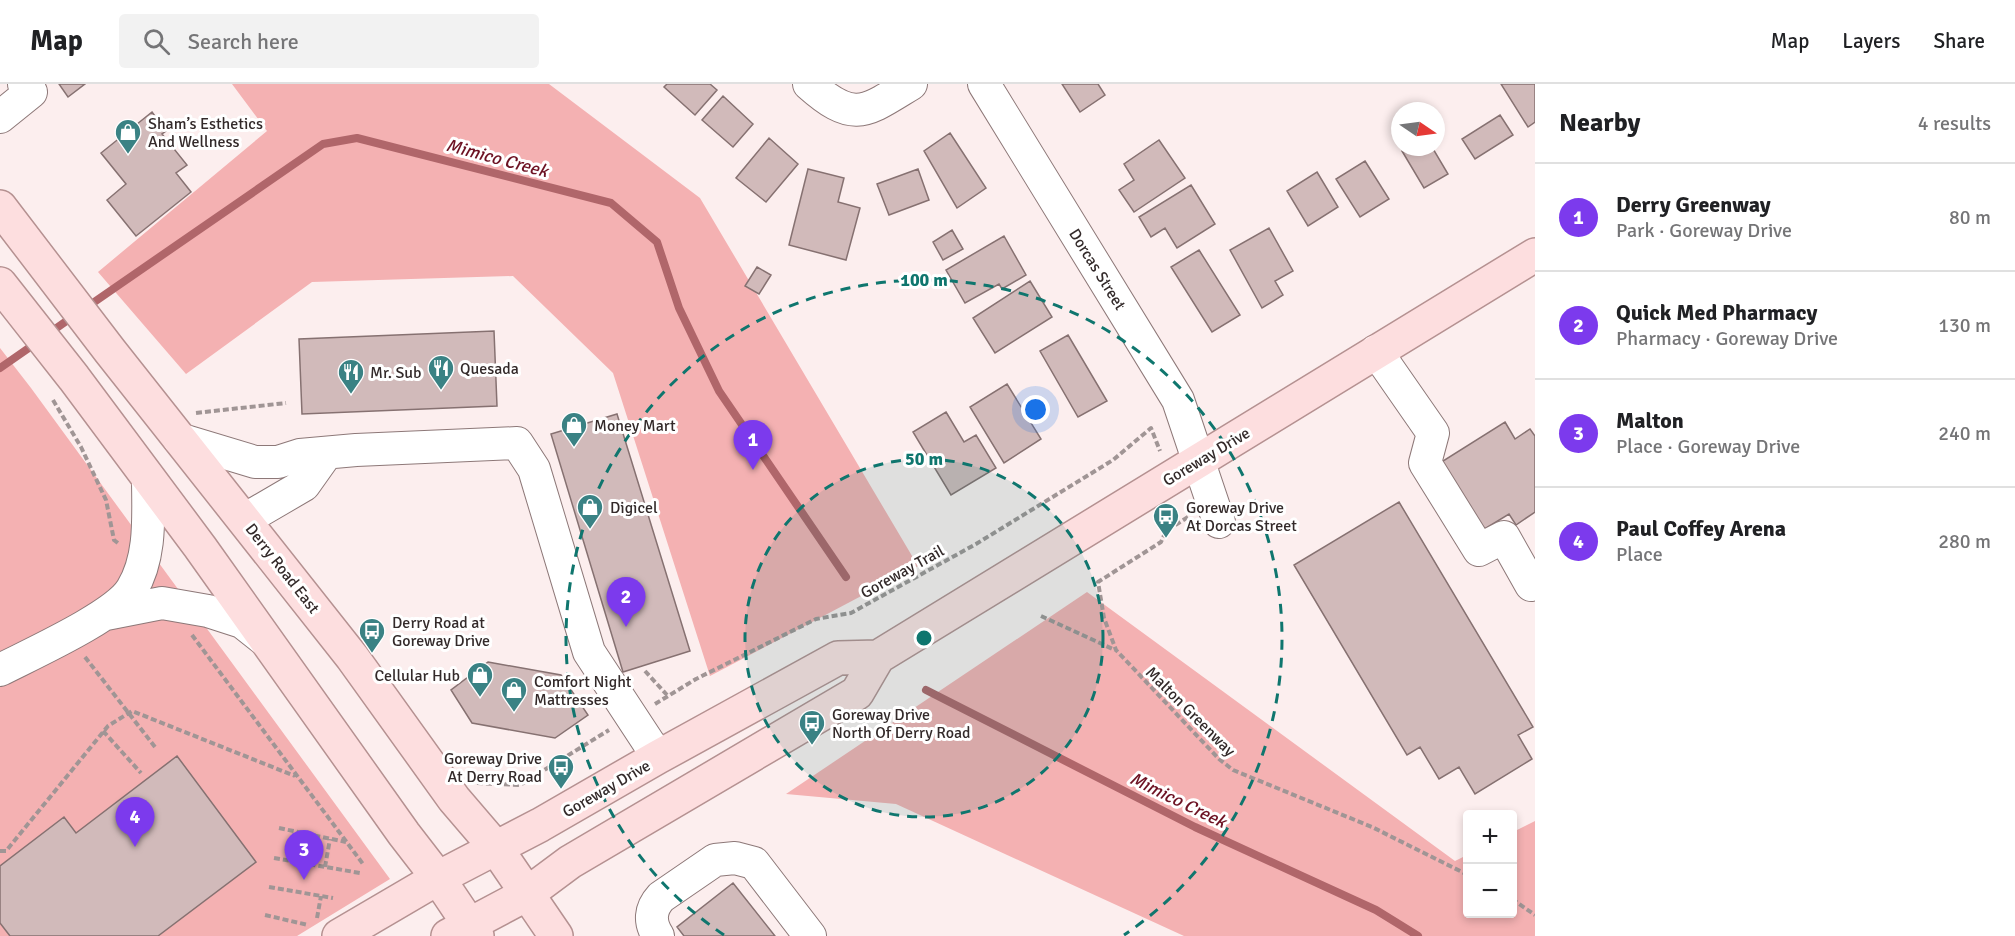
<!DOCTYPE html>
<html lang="en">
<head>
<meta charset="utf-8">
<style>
  body { margin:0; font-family:Signika,sans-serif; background:#f2f2f2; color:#202124 }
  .controls { position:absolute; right:18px; bottom:18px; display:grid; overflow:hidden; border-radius:6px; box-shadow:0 3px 9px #0003 }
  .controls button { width:54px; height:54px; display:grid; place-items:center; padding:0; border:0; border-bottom:2px solid #e0e0e0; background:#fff; color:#202124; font:30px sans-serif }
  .compass { position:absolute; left:1391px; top:18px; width:54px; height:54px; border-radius:50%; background:#fff; box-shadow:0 3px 9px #0003; rotate:103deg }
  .you { position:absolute; left:1036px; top:326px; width:21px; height:21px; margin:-15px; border:4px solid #fff; border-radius:50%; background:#1a73e8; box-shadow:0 0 0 9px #1a73e833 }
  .badge { display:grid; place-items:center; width:39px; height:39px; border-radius:50%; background:#7c3aed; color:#fff; font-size:20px; font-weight:700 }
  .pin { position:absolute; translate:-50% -50px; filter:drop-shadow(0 2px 3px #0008) }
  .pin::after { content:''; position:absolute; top:32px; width:21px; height:18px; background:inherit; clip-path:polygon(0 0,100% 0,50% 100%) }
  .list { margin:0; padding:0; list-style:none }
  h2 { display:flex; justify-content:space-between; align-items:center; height:78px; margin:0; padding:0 24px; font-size:26px }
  h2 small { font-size:20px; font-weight:400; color:#757577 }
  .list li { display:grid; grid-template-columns:39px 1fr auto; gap:18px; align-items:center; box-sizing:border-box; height:108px; padding:0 24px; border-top:2px solid #e0e0e0 }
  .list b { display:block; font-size:22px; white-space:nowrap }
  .list p { margin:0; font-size:20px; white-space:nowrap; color:#757577 }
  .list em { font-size:20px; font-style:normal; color:#757577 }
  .icon { flex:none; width:33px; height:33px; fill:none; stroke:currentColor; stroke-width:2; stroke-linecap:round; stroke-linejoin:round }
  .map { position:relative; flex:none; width:1535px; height:852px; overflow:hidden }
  header { display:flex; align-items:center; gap:36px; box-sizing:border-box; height:84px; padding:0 30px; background:#fff; border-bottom:2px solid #e0e0e0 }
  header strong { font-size:28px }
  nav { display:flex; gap:33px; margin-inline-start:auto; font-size:21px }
  .search { width:420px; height:54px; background:#f2f2f2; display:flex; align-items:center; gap:15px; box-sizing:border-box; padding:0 21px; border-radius:6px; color:#757577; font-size:22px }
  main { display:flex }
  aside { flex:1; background:#fff }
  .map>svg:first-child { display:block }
  .green { fill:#f4b1b2 }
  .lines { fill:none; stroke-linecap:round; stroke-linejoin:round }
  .stream { stroke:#b0666a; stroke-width:8 }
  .building { fill:#d1baba; stroke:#867171; stroke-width:1.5 }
  .minor-casing { stroke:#8d7878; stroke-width:34 }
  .major-casing { stroke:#b59191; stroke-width:36 }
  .path { stroke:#a09595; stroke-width:4; stroke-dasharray:6 3; stroke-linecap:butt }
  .minor { stroke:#fff; stroke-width:32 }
  .major { stroke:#fddedf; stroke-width:33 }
  .ring { fill:none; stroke:#0f766e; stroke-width:3; stroke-dasharray:10 8 }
  .labels { text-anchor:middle; stroke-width:6; stroke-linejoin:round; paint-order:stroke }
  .poi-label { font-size:16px; fill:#332a2a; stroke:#fff; text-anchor:start }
  .street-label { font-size:16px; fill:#332a2a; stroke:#fff }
  .water-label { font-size:18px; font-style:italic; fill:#6d1223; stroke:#fff }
  .centre { fill:#0f766e; stroke:#fff; stroke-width:3 }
  .ring-label { font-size:18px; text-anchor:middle; font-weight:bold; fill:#0f766e; stroke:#fff; stroke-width:6; stroke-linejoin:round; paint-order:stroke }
</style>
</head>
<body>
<header>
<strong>Map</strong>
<div class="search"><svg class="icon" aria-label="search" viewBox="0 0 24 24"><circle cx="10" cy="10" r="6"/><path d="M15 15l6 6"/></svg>Search here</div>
<nav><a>Map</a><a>Layers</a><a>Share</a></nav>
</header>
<main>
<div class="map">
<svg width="1535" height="852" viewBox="0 0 1535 852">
  <rect width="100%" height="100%" fill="#fceeee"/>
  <path class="green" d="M232,0H549L700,114L918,482L710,592L613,289L513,192L312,198L186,290L98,188L267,47Z
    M0,264L31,304L390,795L297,852H0Z
    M1087,508L1455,777L1467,771L1468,830H1512L1513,748L1535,737V852H1184L896,720L786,710Z"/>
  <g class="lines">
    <path class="stream" d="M87,223L323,60L357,54L611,119L657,158L679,224L719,307L846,493
      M48,250L75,231
      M0,284L36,259
      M926,606L1195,743L1376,826L1418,852"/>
  </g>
  <path class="building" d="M59,0H85L68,13Z
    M667,0H710L717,6L695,31L664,3Z
    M1062,0H1098L1105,11L1080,28Z
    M1501,0H1535V38L1528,43Z
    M723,12L753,40L733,63L702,36Z
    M152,28L166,47L162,50L187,81L176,89L191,108L136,152L107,116L126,100L101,69Z
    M1500,31L1513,51L1475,75L1462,55Z
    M950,49L986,104L957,124L924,67Z
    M769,54L798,80L766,118L736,94Z
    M1159,56L1185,94L1134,128L1119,106L1134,96L1124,80Z
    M1410,63H1432L1448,90L1424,104L1402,67Z
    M1365,77L1389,115L1360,133L1336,95Z
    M808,85L844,94L838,118L860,124L846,176L789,161Z
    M918,85L929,116L889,131L877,100Z
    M1317,88L1338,123L1308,142L1287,107Z
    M1191,101L1215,140L1177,164L1165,144L1151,153L1139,133Z
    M1269,144L1293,187L1275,197L1283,211L1262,224L1230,166Z
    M952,146L963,165L943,176L933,158Z
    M1004,152L1026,191L1002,205L999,200L965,219L946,186Z
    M1199,166L1240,231L1212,248L1171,183Z
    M757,183L771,191L759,210L745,202Z
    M1030,197L1052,233L995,269L973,234Z
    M494,247L497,322L302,330L299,255Z
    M1068,251L1107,317L1078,333L1040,267Z
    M1007,300L1041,355L1004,379L970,323Z
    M946,328L964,358L976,351L996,384L951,411L913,348Z
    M617,330L690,567L623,588L551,350Z
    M1505,338L1515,355L1530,345L1535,352V428L1516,441L1509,430L1473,452L1435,382Z
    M1399,418L1533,643L1518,651L1532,675L1475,710L1459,683L1439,695L1420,663L1407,671L1294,481Z
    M488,578L561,591L588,631L555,654L472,639L451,606Z
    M177,672L256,778L158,852H10L0,839V782L64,733L76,749Z
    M733,799L775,852H684L677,843Z"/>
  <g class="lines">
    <g class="minor-casing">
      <path id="minor" d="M809,0C854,40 865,28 911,0
        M984,0L1178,316L1219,438
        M0,33L31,8L24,0
        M1376,267L1433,349L1425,379L1479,466L1504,453L1531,501
        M179,355L255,378H278L300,371L356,366L517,359L534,385L589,568L658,673
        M244,436L304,401L326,370
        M106,530L162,519L208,527L242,538L266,557
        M0,586C31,570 116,532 132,505C152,472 148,430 148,393
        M658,852C649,838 650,825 661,813L715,776L735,774L754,779L810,852"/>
    </g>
    <g class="major-casing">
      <path id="major" d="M0,123L110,267L352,573L454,715L496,764L556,852
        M0,200L74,294L200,463L404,750L438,794L477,852
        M339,852L438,794L540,741L658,673L838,574L878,573
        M448,852L527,810L570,778L857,609L878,573L1535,171"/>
    </g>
    <path class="path" d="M53,316L81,363L106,416L114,456L119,460
      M196,329L286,319
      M1188,433L1166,447L1161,458L1098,498L1104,534L1116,566L1219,675L1233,686L1372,743L1468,791
      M1041,532L1115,566
      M192,551L363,780
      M85,573L155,663
      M645,587L667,611
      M655,620L696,595L816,535L851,529L976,460L1113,376L1151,344L1160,367
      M103,647L141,689
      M477,699L520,701L609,646
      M279,744L346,758
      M0,767H6L108,642L132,627L295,692
      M274,774L360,789
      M325,783L330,755
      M269,803L333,814
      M1512,815L1535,831
      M265,831L308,841
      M317,834L321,812"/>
    <use href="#minor" class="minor"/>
    <use href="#major" class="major"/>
  </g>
  <circle cx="924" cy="554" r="179" fill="#0f766e" fill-opacity=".12"/>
  <g class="ring">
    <circle cx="924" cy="554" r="179"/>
    <path d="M724 851A358 358 0 1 1 1124 851"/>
  </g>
  <defs>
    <g id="shop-pin" transform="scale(1.35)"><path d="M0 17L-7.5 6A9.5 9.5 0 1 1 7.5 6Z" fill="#3a8284" stroke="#fff"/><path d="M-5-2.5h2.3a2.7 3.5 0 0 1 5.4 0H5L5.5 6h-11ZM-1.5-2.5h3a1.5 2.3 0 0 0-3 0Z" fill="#fff"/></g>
    <g id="restaurant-pin" transform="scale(1.35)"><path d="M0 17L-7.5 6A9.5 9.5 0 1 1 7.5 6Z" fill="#3a8284" stroke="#fff"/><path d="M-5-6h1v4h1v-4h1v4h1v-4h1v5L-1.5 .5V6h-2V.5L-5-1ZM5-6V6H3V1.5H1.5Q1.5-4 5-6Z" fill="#fff"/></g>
    <g id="bus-pin" transform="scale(1.35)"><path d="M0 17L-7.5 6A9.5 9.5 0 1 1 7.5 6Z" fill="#3a8284" stroke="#fff"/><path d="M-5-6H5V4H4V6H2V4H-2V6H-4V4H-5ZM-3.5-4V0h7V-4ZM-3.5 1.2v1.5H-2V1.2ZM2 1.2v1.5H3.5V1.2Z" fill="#fff"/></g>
  </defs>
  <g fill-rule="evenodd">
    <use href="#shop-pin" x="128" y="48"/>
    <use href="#restaurant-pin" x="441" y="284"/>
    <use href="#restaurant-pin" x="351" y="288"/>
    <use href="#shop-pin" x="574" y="341"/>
    <use href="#shop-pin" x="590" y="423"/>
    <use href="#bus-pin" x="1166" y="432"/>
    <use href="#bus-pin" x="372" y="547"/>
    <use href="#shop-pin" x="480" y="591"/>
    <use href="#shop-pin" x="514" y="606"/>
    <use href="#bus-pin" x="812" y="639"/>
    <use href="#bus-pin" x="561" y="683"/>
  </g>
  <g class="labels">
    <g class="poi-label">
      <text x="148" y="45">Sham’s Esthetics<tspan x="148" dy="18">And Wellness</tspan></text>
      <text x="460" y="290">Quesada</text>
      <text x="370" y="294">Mr. Sub</text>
      <text x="594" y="347">Money Mart</text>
      <text x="610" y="429">Digicel</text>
      <text x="1186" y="429">Goreway Drive<tspan x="1186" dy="18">At Dorcas Street</tspan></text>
      <text x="392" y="544">Derry Road at<tspan x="392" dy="18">Goreway Drive</tspan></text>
      <text x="460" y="597" text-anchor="end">Cellular Hub</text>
      <text x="534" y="603">Comfort Night<tspan x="534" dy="18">Mattresses</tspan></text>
      <text x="832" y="636">Goreway Drive<tspan x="832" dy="18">North Of Derry Road</tspan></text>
      <text x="542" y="680" text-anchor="end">Goreway Drive<tspan x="542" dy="18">At Derry Road</tspan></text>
    </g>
    <g class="street-label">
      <text transform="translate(1098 185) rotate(58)" y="6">Dorcas Street</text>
      <text transform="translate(1206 372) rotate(-31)" y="6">Goreway Drive</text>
      <text transform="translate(283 484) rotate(52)" y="6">Derry Road East</text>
      <text transform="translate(902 487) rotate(-29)" y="6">Goreway Trail</text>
      <text transform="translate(1191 627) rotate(45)" y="6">Malton Greenway</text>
      <text transform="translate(606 704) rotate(-30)" y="6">Goreway Drive</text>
    </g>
    <g class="water-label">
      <text transform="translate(497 74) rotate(15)" y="6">Mimico Creek</text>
      <text transform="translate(1178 716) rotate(26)" y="6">Mimico Creek</text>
    </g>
  </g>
  <circle cx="924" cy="554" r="9" class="centre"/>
  <g class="ring-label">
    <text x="924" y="202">100 m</text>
    <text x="924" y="381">50 m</text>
  </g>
</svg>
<div class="controls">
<button>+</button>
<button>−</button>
</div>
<svg class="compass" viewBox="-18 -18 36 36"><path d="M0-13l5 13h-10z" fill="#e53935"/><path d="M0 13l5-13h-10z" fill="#757577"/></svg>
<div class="you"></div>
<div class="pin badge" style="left:753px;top:386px">1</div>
<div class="pin badge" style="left:626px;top:543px">2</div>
<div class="pin badge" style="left:304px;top:796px">3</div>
<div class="pin badge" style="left:135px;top:763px">4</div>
</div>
<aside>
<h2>Nearby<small>4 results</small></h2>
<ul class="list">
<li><span class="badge">1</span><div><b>Derry Greenway</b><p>Park · Goreway Drive</p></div><em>80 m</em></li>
<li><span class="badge">2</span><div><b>Quick Med Pharmacy</b><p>Pharmacy · Goreway Drive</p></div><em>130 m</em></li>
<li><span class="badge">3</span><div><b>Malton</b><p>Place · Goreway Drive</p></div><em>240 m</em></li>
<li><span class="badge">4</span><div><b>Paul Coffey Arena</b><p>Place</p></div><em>280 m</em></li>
</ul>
</aside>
</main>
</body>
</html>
